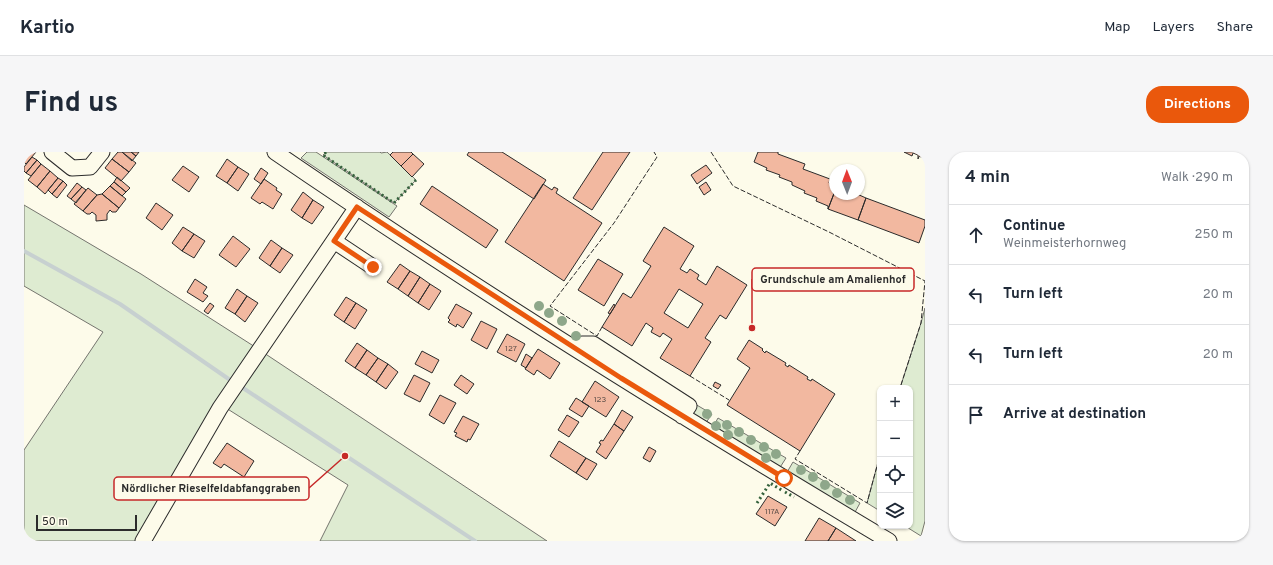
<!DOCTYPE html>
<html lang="en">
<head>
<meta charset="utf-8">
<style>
  body { margin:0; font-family:Overpass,sans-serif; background:#f6f6f7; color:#1f2937 }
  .controls { position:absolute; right:12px; bottom:12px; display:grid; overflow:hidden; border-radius:8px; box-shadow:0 1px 3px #0004 }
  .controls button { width:36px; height:36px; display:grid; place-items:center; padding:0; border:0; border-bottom:1px solid #e0e1e3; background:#fff; color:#1f2937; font:20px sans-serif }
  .compass { position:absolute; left:805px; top:12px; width:36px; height:36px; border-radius:50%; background:#fff; box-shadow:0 1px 3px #0004; rotate:359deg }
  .scale { position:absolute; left:12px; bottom:10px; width:101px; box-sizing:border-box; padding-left:4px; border:2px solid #2b2b2b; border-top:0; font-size:11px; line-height:14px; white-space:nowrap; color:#2b2b2b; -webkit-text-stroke:3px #fdfbea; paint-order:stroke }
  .stop { position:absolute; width:12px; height:12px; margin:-9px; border:3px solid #ea580c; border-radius:50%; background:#fff }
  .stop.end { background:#ea580c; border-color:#fff; box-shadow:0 1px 4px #0008 }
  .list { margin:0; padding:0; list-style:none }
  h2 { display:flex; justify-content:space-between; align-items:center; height:52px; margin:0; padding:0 16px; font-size:17px }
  h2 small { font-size:13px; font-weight:400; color:#747a83 }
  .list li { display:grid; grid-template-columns:26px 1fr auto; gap:12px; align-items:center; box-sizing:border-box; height:60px; padding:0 16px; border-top:1px solid #e0e1e3 }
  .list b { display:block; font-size:15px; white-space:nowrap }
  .list p { margin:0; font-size:13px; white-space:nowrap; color:#747a83 }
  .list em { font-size:13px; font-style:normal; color:#747a83 }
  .icon { flex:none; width:22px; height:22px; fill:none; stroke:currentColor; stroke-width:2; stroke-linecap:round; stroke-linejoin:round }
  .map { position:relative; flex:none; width:901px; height:389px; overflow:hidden; border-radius:16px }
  header { display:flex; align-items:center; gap:24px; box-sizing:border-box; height:56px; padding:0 20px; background:#fff; border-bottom:1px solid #e0e1e3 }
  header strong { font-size:19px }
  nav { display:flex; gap:22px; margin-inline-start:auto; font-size:14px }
  .intro { display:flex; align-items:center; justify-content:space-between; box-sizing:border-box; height:96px; padding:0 24px }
  h1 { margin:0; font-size:28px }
  .button { padding:10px 18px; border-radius:16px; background:#ea580c; color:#fff; font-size:14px; font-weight:700 }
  main { display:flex; gap:24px; padding:0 24px }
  aside { flex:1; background:#fff; border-radius:16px; box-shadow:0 1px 3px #0004 }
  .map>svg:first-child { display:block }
  .green { fill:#deebd1; stroke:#74746e }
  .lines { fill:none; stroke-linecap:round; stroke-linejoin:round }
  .stream { stroke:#c7d0d0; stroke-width:4 }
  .building { fill:#f2b8a0; stroke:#2b2b2b; fill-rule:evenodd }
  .minor-casing { stroke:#2b2b2b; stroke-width:17 }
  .minor { stroke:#fdfbea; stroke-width:15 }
  .hedge { stroke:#34623c; stroke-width:3; stroke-dasharray:2 3; stroke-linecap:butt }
  .fence { stroke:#2b2b2b; stroke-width:1; stroke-dasharray:5 2; stroke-linecap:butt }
  .tree { fill:#8ea78a }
  .route { stroke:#ea580c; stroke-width:5 }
  .labels { text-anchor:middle; stroke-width:3; stroke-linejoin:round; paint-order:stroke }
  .number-label { font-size:8px; fill:#5d4e48 }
  .leader { fill:none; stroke:#c62828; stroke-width:1.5 }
  .callout-dot { fill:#c62828; stroke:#fdfbea; stroke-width:1.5 }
  .callout { fill:#fdfbea; stroke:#c62828; stroke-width:1.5 }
  .callout-label { font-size:11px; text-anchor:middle; font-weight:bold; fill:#2b2b2b }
</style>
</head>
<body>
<header>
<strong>Kartio</strong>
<nav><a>Map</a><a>Layers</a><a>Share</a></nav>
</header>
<div class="intro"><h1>Find us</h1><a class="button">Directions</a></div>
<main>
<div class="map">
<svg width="901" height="389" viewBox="0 0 901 389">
  <rect width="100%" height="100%" fill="#fdfbea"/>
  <path class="green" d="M283,0H292L373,54L365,65L277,6Z
    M302,0H356L357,1L363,0L392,28L370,51L299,3Z
    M0,53L117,122L228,193L523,389H296L324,333L202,256L119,389H0V298L79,180L0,134Z
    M901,156V369L897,384L881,374H886V236H876L897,171Z
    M671,252L688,262L681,272L668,264Z
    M694,266L762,306L755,317L688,277Z
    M856,303V359L843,351Z
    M769,310L836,351L830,362L762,322Z"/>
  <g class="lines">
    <path class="stream" d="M0,99L96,152L209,230
      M219,236L451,389"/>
  </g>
  <path class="building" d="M0,0H12L2,12L0,10Z
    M94,0H98L112,11L105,20L88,7Z
    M98,0H107L112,4L108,9Z
    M107,0H115L112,4Z
    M369,0H387L389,2L377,14L366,3Z
    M445,0H478L522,28L510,47L443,3Z
    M579,0H606L568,58L549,46Z
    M734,0H754V2L781,12L779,17L806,27L805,31L811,34V39L804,57V54L792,49L793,46L780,41L781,39L768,33V30L755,25L756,23L742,18L743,16L730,10Z
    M880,0H897L894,7V3L889,1L888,4Z
    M897,0H901V7L895,4Z
    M389,2L400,12L388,25L377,14Z
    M8,5L13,8L2,21L0,19V15Z
    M88,7L105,20L97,29L81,16Z
    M203,7L214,15L203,31L192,24Z
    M13,8L17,12L7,24L2,21Z
    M17,12L26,19L13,35L4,28Z
    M682,13L688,21L673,32L667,23Z
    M159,14L175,25L165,40L148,28Z
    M214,15L225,22L214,39L203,31Z
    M237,16L244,21L237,32L230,27Z
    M26,19L34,26L21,42L13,35Z
    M93,25L106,36L102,40L90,30Z
    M34,26L39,29L28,42L24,38Z
    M240,27L253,36L252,38L258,42L249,57L238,50L236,52L227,46Z
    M39,29L43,33L33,46L28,42Z
    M90,30L102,40L98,44L86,34Z
    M682,30L687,38L680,43L675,35Z
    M53,31L58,35L47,47L43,44Z
    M519,32L528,38L530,35L534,37L532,41L578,71L540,129L481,90Z
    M86,34L102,47L95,56L78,42Z
    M408,34L474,78L462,96L396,52Z
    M58,35L62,38L52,51L47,47Z
    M64,36L73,43L59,59L50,52Z
    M811,39V42H833L842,46L834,68L804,57Z
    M279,40L289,48L278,66L267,58Z
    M78,42L95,56L92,60H88L86,58L83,62V68L72,69V63L68,60L66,62H63L59,59L73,43Z
    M842,46L901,68V74L895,91L834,68Z
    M289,48L300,55L288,72L278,66Z
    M132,51L149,63L138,78L122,66Z
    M159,75L170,82L158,99L148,91Z
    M640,75L670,94L656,117L663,121L666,117L675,123L673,127L682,133L693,114L723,133L702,167L696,163L681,186L687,190L666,224L636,206L648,187L639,181L636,185L627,180L629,176L622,171L608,194L578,175L599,141L607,146L627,114L619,109ZM655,137L679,152L664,176L640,161Z
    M170,82L181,89L170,106L158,99Z
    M209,84L226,97L212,115L195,103Z
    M247,88L258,96L246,114L235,106Z
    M258,96L269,103L256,121L246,114Z
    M574,107L599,122L580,154L554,138Z
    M376,112L386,119L374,137L363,130Z
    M386,119L396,125L384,144L374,137Z
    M396,125L406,132L394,151L384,144Z
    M171,127L183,135L179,141L184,144L179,150L163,140Z
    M406,132L417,139L405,158L394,151Z
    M213,137L223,144L211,162L201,156Z
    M223,144L234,151L221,170L211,162Z
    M322,145L332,151L320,170L310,163Z
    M186,151L190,154L184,162L180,159Z
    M332,151L343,158L331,177L320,170Z
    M432,152L448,161L439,176L433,172L432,175L424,170L426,168L424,166Z
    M590,152L591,154L586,162L584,161Z
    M457,169L473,177L463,197L447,188Z
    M483,182L501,192L492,210L473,200Z
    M725,188L739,197L738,198L741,201L742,199L762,211L761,213L764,215L765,213L784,225L783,227L787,229L788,227L811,242L776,299L703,253L726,216L713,207Z
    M333,191L343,198L331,216L321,209Z
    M514,197L536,211L526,227L513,218L510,223L501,217Z
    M343,198L354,206L342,223L331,216Z
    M398,199L415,208L408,221L391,212Z
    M502,202L508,206L502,216L497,213Z
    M354,206L364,212L352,230L342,223Z
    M364,212L374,220L362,237L352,230Z
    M390,223L406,231L396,250L380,242Z
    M437,223L450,232L443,242L430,233Z
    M571,229L595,245L582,265L558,250Z
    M691,230L697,233L694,237L689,234Z
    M416,243L432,251L420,272L405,263Z
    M552,246L565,254L558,265L545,257Z
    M598,258L609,265L600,279L590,272Z
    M543,263L555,270L545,285L534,278Z
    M439,264L455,272L446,288L444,287L443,290L431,284L433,281L430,280Z
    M590,272L600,279L582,307L572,300L577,292L575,291L577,288L579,289Z
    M535,289L562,306L552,321L526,304Z
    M203,291L230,309L220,325L200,312L197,316L189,311Z
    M625,295L632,299L626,310L619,306Z
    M562,306L573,312L563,328L552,321Z
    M744,344L763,355L751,374L732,362Z
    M795,366L812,376L804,389H781Z
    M812,376L832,389H804Z"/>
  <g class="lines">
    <g class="minor-casing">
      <path id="minor" d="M28,0L48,16L66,15L78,0
        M251,0C451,137 657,265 865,389
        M310,89L349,115
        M554,198L558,192H569L665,254L658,264
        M119,389L196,256L333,55"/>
    </g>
    <use href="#minor" class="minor"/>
    <path class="hedge" d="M302,0L299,3L370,51L392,28
      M761,340L770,345
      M733,351L746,331L759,339"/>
    <path class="fence" d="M687,0L709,34L805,80L901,129L897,171L876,236
      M578,175L573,184L526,154L590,71L633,5L630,0
      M666,224L705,248
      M776,299L771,307L843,351L856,303"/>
  </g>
  <g class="tree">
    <circle cx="515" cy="154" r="5"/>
    <circle cx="525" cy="161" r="5"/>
    <circle cx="538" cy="169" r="5"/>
    <circle cx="552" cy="184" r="5"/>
    <circle cx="683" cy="262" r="5"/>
    <circle cx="703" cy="273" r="5"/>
    <circle cx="692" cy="274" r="5"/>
    <circle cx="715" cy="280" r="5"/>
    <circle cx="704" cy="283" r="5"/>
    <circle cx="727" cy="288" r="5"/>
    <circle cx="740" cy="295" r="5"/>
    <circle cx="752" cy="302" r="5"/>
    <circle cx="742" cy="306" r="5"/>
    <circle cx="777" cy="318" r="5"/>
    <circle cx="789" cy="325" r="5"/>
    <circle cx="801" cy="333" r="5"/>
    <circle cx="813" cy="341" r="5"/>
    <circle cx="826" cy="348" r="5"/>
  </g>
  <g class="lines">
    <path class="route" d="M349,115L310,89L333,55L597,226L760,326"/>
  </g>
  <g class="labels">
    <g class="number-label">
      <text x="487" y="199">127</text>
      <text x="576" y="250">123</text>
      <text x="748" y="362">117A</text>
    </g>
  </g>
  <path class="leader" d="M728 176L728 127M321 304L285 336"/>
  <g class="callout-dot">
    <circle cx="728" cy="176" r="4"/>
    <circle cx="321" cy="304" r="4"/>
  </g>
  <g class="callout">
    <rect x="728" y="116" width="162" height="23" rx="4"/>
    <rect x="90" y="325" width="195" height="23" rx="4"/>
  </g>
  <g class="callout-label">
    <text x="809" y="131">Grundschule am Amalienhof</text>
    <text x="187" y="340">Nördlicher Rieselfeldabfanggraben</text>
  </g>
</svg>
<div class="controls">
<button>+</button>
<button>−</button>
<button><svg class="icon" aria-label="locate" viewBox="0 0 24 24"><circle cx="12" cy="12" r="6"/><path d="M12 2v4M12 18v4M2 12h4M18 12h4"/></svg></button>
<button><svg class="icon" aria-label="layers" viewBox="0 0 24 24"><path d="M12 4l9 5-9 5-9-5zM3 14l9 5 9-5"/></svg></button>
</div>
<svg class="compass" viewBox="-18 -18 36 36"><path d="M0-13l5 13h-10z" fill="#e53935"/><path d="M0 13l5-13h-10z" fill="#747a83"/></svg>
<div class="scale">50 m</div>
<div class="stop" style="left:760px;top:326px"></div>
<div class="stop end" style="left:349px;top:115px"></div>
</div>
<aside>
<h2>4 min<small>Walk · 290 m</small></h2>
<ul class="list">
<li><svg class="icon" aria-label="ahead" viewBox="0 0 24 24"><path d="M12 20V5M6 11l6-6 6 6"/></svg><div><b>Continue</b><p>Weinmeisterhornweg</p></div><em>250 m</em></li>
<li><svg class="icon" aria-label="left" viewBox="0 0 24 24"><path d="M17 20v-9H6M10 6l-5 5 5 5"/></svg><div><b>Turn left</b></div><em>20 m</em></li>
<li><svg class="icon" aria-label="left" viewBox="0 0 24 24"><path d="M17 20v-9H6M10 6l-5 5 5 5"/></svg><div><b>Turn left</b></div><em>20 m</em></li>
<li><svg class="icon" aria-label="arrive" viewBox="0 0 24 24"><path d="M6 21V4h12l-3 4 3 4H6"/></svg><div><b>Arrive at destination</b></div></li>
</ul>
</aside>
</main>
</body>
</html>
